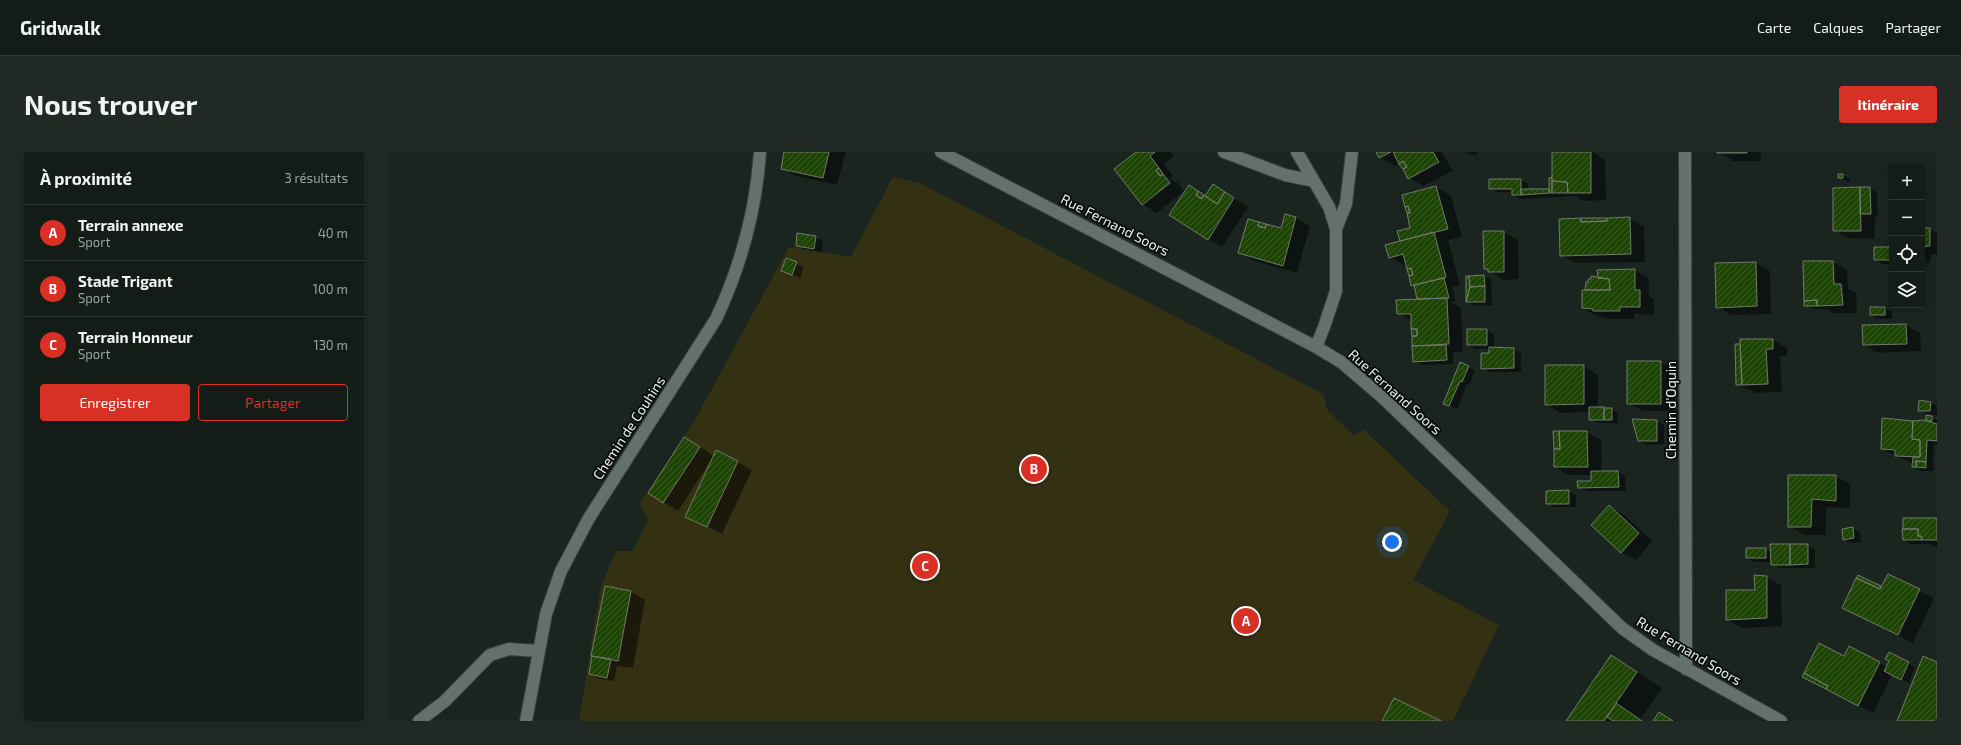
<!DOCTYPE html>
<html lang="fr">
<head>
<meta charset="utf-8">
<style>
  body { margin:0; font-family:"Exo 2",sans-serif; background:#212925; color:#f1f3f6 }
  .controls { position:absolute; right:12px; top:12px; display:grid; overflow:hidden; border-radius:4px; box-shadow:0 2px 10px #0003 }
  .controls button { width:36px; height:36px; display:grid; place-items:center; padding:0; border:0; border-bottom:1px solid #333a37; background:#141c18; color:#f1f3f6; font:20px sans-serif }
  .you { position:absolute; left:1004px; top:390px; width:14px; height:14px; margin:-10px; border:3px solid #fff; border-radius:50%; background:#1a73e8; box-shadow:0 0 0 6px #1a73e833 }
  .badge { display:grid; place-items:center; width:26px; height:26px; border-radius:50%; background:#d93025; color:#fff; font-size:13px; font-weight:700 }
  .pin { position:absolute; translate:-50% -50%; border:2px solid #fff; box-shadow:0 1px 4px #0006 }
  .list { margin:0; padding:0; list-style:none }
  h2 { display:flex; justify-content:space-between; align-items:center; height:52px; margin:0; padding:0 16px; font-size:17px }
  h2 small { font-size:13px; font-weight:400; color:#9da1a2 }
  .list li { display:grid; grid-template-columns:26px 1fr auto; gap:12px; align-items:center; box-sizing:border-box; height:56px; padding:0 16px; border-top:1px solid #333a37 }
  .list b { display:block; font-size:15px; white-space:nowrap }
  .list p { margin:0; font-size:13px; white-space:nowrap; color:#9da1a2 }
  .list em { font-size:13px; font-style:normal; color:#9da1a2 }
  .actions { display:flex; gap:8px; padding:12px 16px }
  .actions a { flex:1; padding:9px 0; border:1px solid #d93025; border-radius:4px; text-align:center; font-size:14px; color:#d93025 }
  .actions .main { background:#d93025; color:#fff }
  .icon { flex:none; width:22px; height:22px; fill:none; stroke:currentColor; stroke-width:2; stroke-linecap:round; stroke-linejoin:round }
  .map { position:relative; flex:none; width:1549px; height:569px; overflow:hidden; border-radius:4px }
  header { display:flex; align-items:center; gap:24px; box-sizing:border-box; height:56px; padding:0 20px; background:#141c18; border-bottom:1px solid #333a37 }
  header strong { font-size:19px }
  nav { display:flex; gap:22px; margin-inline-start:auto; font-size:14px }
  .intro { display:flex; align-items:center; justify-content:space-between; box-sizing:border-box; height:96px; padding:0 24px }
  h1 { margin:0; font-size:28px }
  .button { padding:10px 18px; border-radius:4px; background:#d93025; color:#fff; font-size:14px; font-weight:700 }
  main { display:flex; gap:24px; padding:0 24px }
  aside { flex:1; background:#141c18; border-radius:4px; box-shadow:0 2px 10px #0003 }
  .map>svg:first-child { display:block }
  .grass { fill:#343113 }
  .shadow { fill:#0007 }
  .building { fill:url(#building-hatch); stroke:#737a70 }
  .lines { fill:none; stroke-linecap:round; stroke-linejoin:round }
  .minor-casing { stroke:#37403c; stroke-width:14 }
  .minor { stroke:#64716b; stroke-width:12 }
  .labels { text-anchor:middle; stroke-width:3.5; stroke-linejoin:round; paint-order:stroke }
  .street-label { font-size:14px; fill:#e9f0ed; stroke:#080c0a }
</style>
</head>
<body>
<header>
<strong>Gridwalk</strong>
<nav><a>Carte</a><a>Calques</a><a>Partager</a></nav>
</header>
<div class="intro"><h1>Nous trouver</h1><a class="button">Itinéraire</a></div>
<main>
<aside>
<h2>À proximité<small>3 résultats</small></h2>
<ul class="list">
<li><span class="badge">A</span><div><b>Terrain annexe</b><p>Sport</p></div><em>40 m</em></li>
<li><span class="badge">B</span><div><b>Stade Trigant</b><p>Sport</p></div><em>100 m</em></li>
<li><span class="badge">C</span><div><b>Terrain Honneur</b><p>Sport</p></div><em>130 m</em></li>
</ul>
<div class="actions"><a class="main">Enregistrer</a><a>Partager</a></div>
</aside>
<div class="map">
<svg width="1549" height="569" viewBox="0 0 1549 569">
  <defs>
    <pattern id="building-hatch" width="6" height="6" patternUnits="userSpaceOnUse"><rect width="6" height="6" fill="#1d4400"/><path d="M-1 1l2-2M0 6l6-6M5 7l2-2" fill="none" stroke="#3e5f26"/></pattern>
  </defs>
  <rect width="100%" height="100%" fill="#1a2520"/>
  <path class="grass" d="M505,25L532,31L935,242L939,258L965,283L976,278L1062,359L1025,428L1111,473L1065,569H191L213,434L228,399H245L260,368L252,351L307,268L401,95L463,105Z"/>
  <path class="shadow" d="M397,0H458L449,33L408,24L394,16Z
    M750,0H783L786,4L776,12L785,24L782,27L790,31L796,39L769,61L754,52Z
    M989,0H1054L1065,19L1035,34L1021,26L1012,11L1007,14L992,5Z
    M1077,0H1089V3H1083Z
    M1165,0H1205L1217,8L1218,48L1195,49L1188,44L1132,47L1125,42V40H1109L1102,36L1133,28L1140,32V38H1162L1165,26Z
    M1330,0H1373V9H1345Z
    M1451,23H1455L1462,27V29H1458L1451,25Z
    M801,34L818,44L844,45L860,55L834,95L820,87Z
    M1048,35L1063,44L1074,85L1060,88L1072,133L1064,135L1068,150H1063L1073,156L1075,200L1065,201V212L1033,213L1026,209L1024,169L1010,161L1033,148L1030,147L1027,135L1024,133L1019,113H1016L1002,105L1013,90L1010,80L1023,76Z
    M1482,36L1489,41L1490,65H1487V87L1460,86L1446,78Z
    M898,63L908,66L922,74L909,121L866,109L852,100L894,77Z
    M1241,66L1256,75L1257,110L1187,111L1173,103Z
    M1534,77H1541L1549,81V102H1543L1542,111H1534Z
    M1115,80L1130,88L1131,127L1115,128L1097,116Z
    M427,85L435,89L433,100L416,97L409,93Z
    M1504,96V112H1495L1487,108Z
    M399,108L416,115L412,126L395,119Z
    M1416,110H1445L1459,118L1460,137L1468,141L1469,161H1445L1438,157H1425L1417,153Z
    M1368,111L1382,119L1383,162L1343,163L1329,155Z
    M1246,118L1261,126V144L1266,147V163L1246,162V167H1221L1209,164L1195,156L1202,139L1211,126Z
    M1096,124L1103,128L1104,153L1086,154L1079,150V125Z
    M1497,156L1504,160V167H1490L1483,163Z
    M1518,173L1532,181L1533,199L1490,201L1476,193Z
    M1098,178L1106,182V196L1126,197L1133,201V220H1101L1094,216L1102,202V197H1087L1080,193Z
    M1385,188L1399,196V204H1392L1394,240L1369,241L1349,233L1348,193Z
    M1272,210L1287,218V259H1255L1240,251Z
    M1196,214L1210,223V257H1223L1230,261V271H1209L1202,267V260L1172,261L1158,252Z
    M1080,215L1087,219L1082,233L1079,232L1069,258L1057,251Z
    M1542,250L1549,254V263L1539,262L1531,258Z
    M1539,264L1549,268V292H1546L1545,319H1533L1525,314L1526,312L1494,297L1539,270Z
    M1246,268L1269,269L1276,273V292L1258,293L1251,288Z
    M1199,280L1213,288L1214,320H1230L1237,324L1238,339H1198L1191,335L1204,330V323H1181L1167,315Z
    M311,294L327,305L350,310L364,318L334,382L299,364L325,305L290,359L261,341Z
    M1401,324H1447L1462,332V356L1438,355V383H1416L1401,374Z
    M1181,339L1188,343V355H1166L1159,351Z
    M1221,354L1235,362L1264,389L1248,408L1233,400Z
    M1549,367V396L1542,392H1523L1516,388Z
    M1465,376L1472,380L1473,390L1463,391L1456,387Z
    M1419,393L1427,397V416H1391L1384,412V410H1366L1359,406L1377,397L1383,400Z
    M1500,423L1546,446L1525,491L1455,456L1470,424L1494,435Z
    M1378,425L1393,433L1394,474L1353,476L1339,467L1368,439Z
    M243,440L257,448L245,516L229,514L226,529L209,526L202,522Z
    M1461,495L1499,515L1520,511L1527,515L1521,531L1504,523L1485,561L1453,545L1456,505Z
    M1223,504L1274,536L1252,568L1254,569H1179Z"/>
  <path class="building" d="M396,0H441L435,26L393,17Z
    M748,0H767L762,4L771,16L768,18L772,24L775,22L782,31L754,53L726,17Z
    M988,0H1003L991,6Z
    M1005,0H1045L1051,10L1020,27L1015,17L1019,15L1015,9L1011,12Z
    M1164,0H1203V41H1180L1179,30L1164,29Z
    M1329,0H1359V1H1329Z
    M1015,9L1019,15L1015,17L1011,12Z
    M771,16L775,22L772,24L768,18Z
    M1450,22H1455V26H1450Z
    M1164,25V41H1161V26Z
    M1101,27H1133V43H1124V37H1101Z
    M1164,29L1179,30L1180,41H1164Z
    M825,32L837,40L829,52L817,44Z
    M801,33L810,39L808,43L814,47L816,43L829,52L837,40L846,46L820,88L781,63Z
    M1048,34L1060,77L1012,89L1009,79L1022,76L1019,61H1022L1020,54L1017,55L1014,43Z
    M1472,35H1482L1483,62H1472Z
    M1472,35L1473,79H1445V36Z
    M1133,37H1161V41L1133,43Z
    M810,39L816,43L814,47L808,43Z
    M1020,54L1022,61H1019L1017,55Z
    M897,62L908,65L895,114L850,101L860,67L871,70L870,74L877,76L878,72L893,76Z
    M1242,65L1243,102L1172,104L1171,67L1193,66V70L1219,69L1220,66Z
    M1193,66H1220L1219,69L1193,70Z
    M871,70L878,72L877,76L870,74Z
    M1502,76H1504V95H1503Z
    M1534,76H1542V94L1534,95Z
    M1095,79H1116V120H1100V117H1096Z
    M1046,80L1058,125L1023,134L1021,124L1025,123L1023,116L1019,117L1015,102L1001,106L997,93Z
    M409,81L428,84L426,97L408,94Z
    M1486,95H1504V108H1486Z
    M1534,97H1536L1535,108H1534Z
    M398,106L409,110L404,123L393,119Z
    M1415,109H1445L1446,132H1453L1455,153L1429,154V148L1416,149Z
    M1368,110L1369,154L1328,156L1327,111Z
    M1023,116L1025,123L1021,124L1019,117Z
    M1247,117V138H1252V155H1232V159H1205V157L1194,156V138H1222L1221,127L1210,126L1209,118Z
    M1096,123L1097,134L1082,135L1081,124Z
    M1078,124H1081L1082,135L1078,150Z
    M1203,124L1221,127L1222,138H1197L1198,130H1200V127H1203Z
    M1056,126L1061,146L1029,147L1026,133Z
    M1097,134V150H1078L1082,135Z
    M1059,146L1061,192L1024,194V184H1029V177H1023V162H1009L1008,148Z
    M1429,148V154H1416V149Z
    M1482,155H1497V163H1482Z
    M1518,172L1519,192L1475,193L1474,173Z
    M1023,177H1029V184H1024Z
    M1079,177H1099V193H1079Z
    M1352,187H1385V197H1378L1380,232L1354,233Z
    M1347,192H1352L1354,233H1348Z
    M1058,193L1059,208L1025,210L1024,194Z
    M1101,195L1126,196V216L1093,217V201H1101Z
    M1239,209H1273V252H1239Z
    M1072,210L1081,214L1074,230L1072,229L1061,254L1055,252Z
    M1157,213H1196V252L1157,253Z
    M1531,248L1543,250L1542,259H1530Z
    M1201,255H1216V268H1201Z
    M1216,256H1224V268H1216Z
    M1538,263L1544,264V269H1538Z
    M1494,266L1525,269L1524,287L1532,288V305L1507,304V298L1493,297Z
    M1244,267L1269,268V289H1250Z
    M1525,269L1537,268L1549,272V289L1539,288L1538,310L1528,309V315H1524L1525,305H1532V288L1524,287Z
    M1165,279H1171L1172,297H1166Z
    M1171,279H1199L1200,315H1166V297H1172Z
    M296,285L312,295L275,351L260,341Z
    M328,298L350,309L319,375L297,365Z
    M1528,309L1538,310V316L1528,315Z
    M1203,319H1230L1231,335L1190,336L1189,329H1203Z
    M1400,323H1448V349L1424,347L1423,375H1400Z
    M1181,338V352H1158V339Z
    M1221,353L1251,381L1233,401L1203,373Z
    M1515,366H1549V388H1534L1533,384H1530V377H1515Z
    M1465,375L1466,386L1455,388L1454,377Z
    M1514,377H1530V384H1533L1534,388H1515Z
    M1382,392H1402V413H1383Z
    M1402,392H1420V412L1402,413Z
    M1358,396H1378V406H1358Z
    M1500,422L1532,437L1510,483L1454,456L1468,426L1492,437Z
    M1366,423L1379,424V466L1338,468V438H1367Z
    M1470,423L1493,434L1492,437L1468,426Z
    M217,434L243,439L230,509L203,504Z
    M1431,491L1456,504L1461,494L1492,510L1470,554L1438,537L1440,534L1416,521Z
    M1501,500L1521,510L1513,528L1496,519L1501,509L1497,507Z
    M1223,503L1249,520L1216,569H1178Z
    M204,504L223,507L219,526L201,522Z
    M1535,504L1549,510V569H1509Z
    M1416,521L1440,534L1438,537L1414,525Z
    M1006,546L1053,569H994Z
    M1228,551L1254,569H1225L1219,565Z
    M1271,560L1285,569H1265Z"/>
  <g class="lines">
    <g class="minor-casing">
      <path id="minor" d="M553,0L928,195L953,210L994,245L1234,476L1265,498L1393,569
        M836,0L897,23L926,29
        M909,0L941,55L948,77V139L936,175L928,195
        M1297,0L1298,517
        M948,77L958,52L964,0
        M31,569L57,549L102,503L121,497L151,499
        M138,569L158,462L173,419L201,366L328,167C353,114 368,59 372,0"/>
    </g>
    <use href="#minor" class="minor"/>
  </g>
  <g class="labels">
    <g class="street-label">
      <text transform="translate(727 73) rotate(27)" y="5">Rue Fernand Soors</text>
      <text transform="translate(1007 240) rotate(42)" y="5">Rue Fernand Soors</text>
      <text transform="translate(1283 258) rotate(-90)" y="5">Chemin d'Oquin</text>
      <text transform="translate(241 276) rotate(-57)" y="5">Chemin de Couhins</text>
      <text transform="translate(1301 499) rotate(31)" y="5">Rue Fernand Soors</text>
    </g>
  </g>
</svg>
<div class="controls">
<button>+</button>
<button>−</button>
<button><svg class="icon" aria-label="locate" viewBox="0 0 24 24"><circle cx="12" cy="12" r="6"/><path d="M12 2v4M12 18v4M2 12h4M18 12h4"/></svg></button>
<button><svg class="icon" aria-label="layers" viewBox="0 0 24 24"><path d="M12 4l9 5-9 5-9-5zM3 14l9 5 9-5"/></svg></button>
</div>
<div class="you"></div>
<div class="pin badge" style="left:858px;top:469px">A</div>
<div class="pin badge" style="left:646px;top:317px">B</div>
<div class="pin badge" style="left:537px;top:414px">C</div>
</div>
</main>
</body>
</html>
